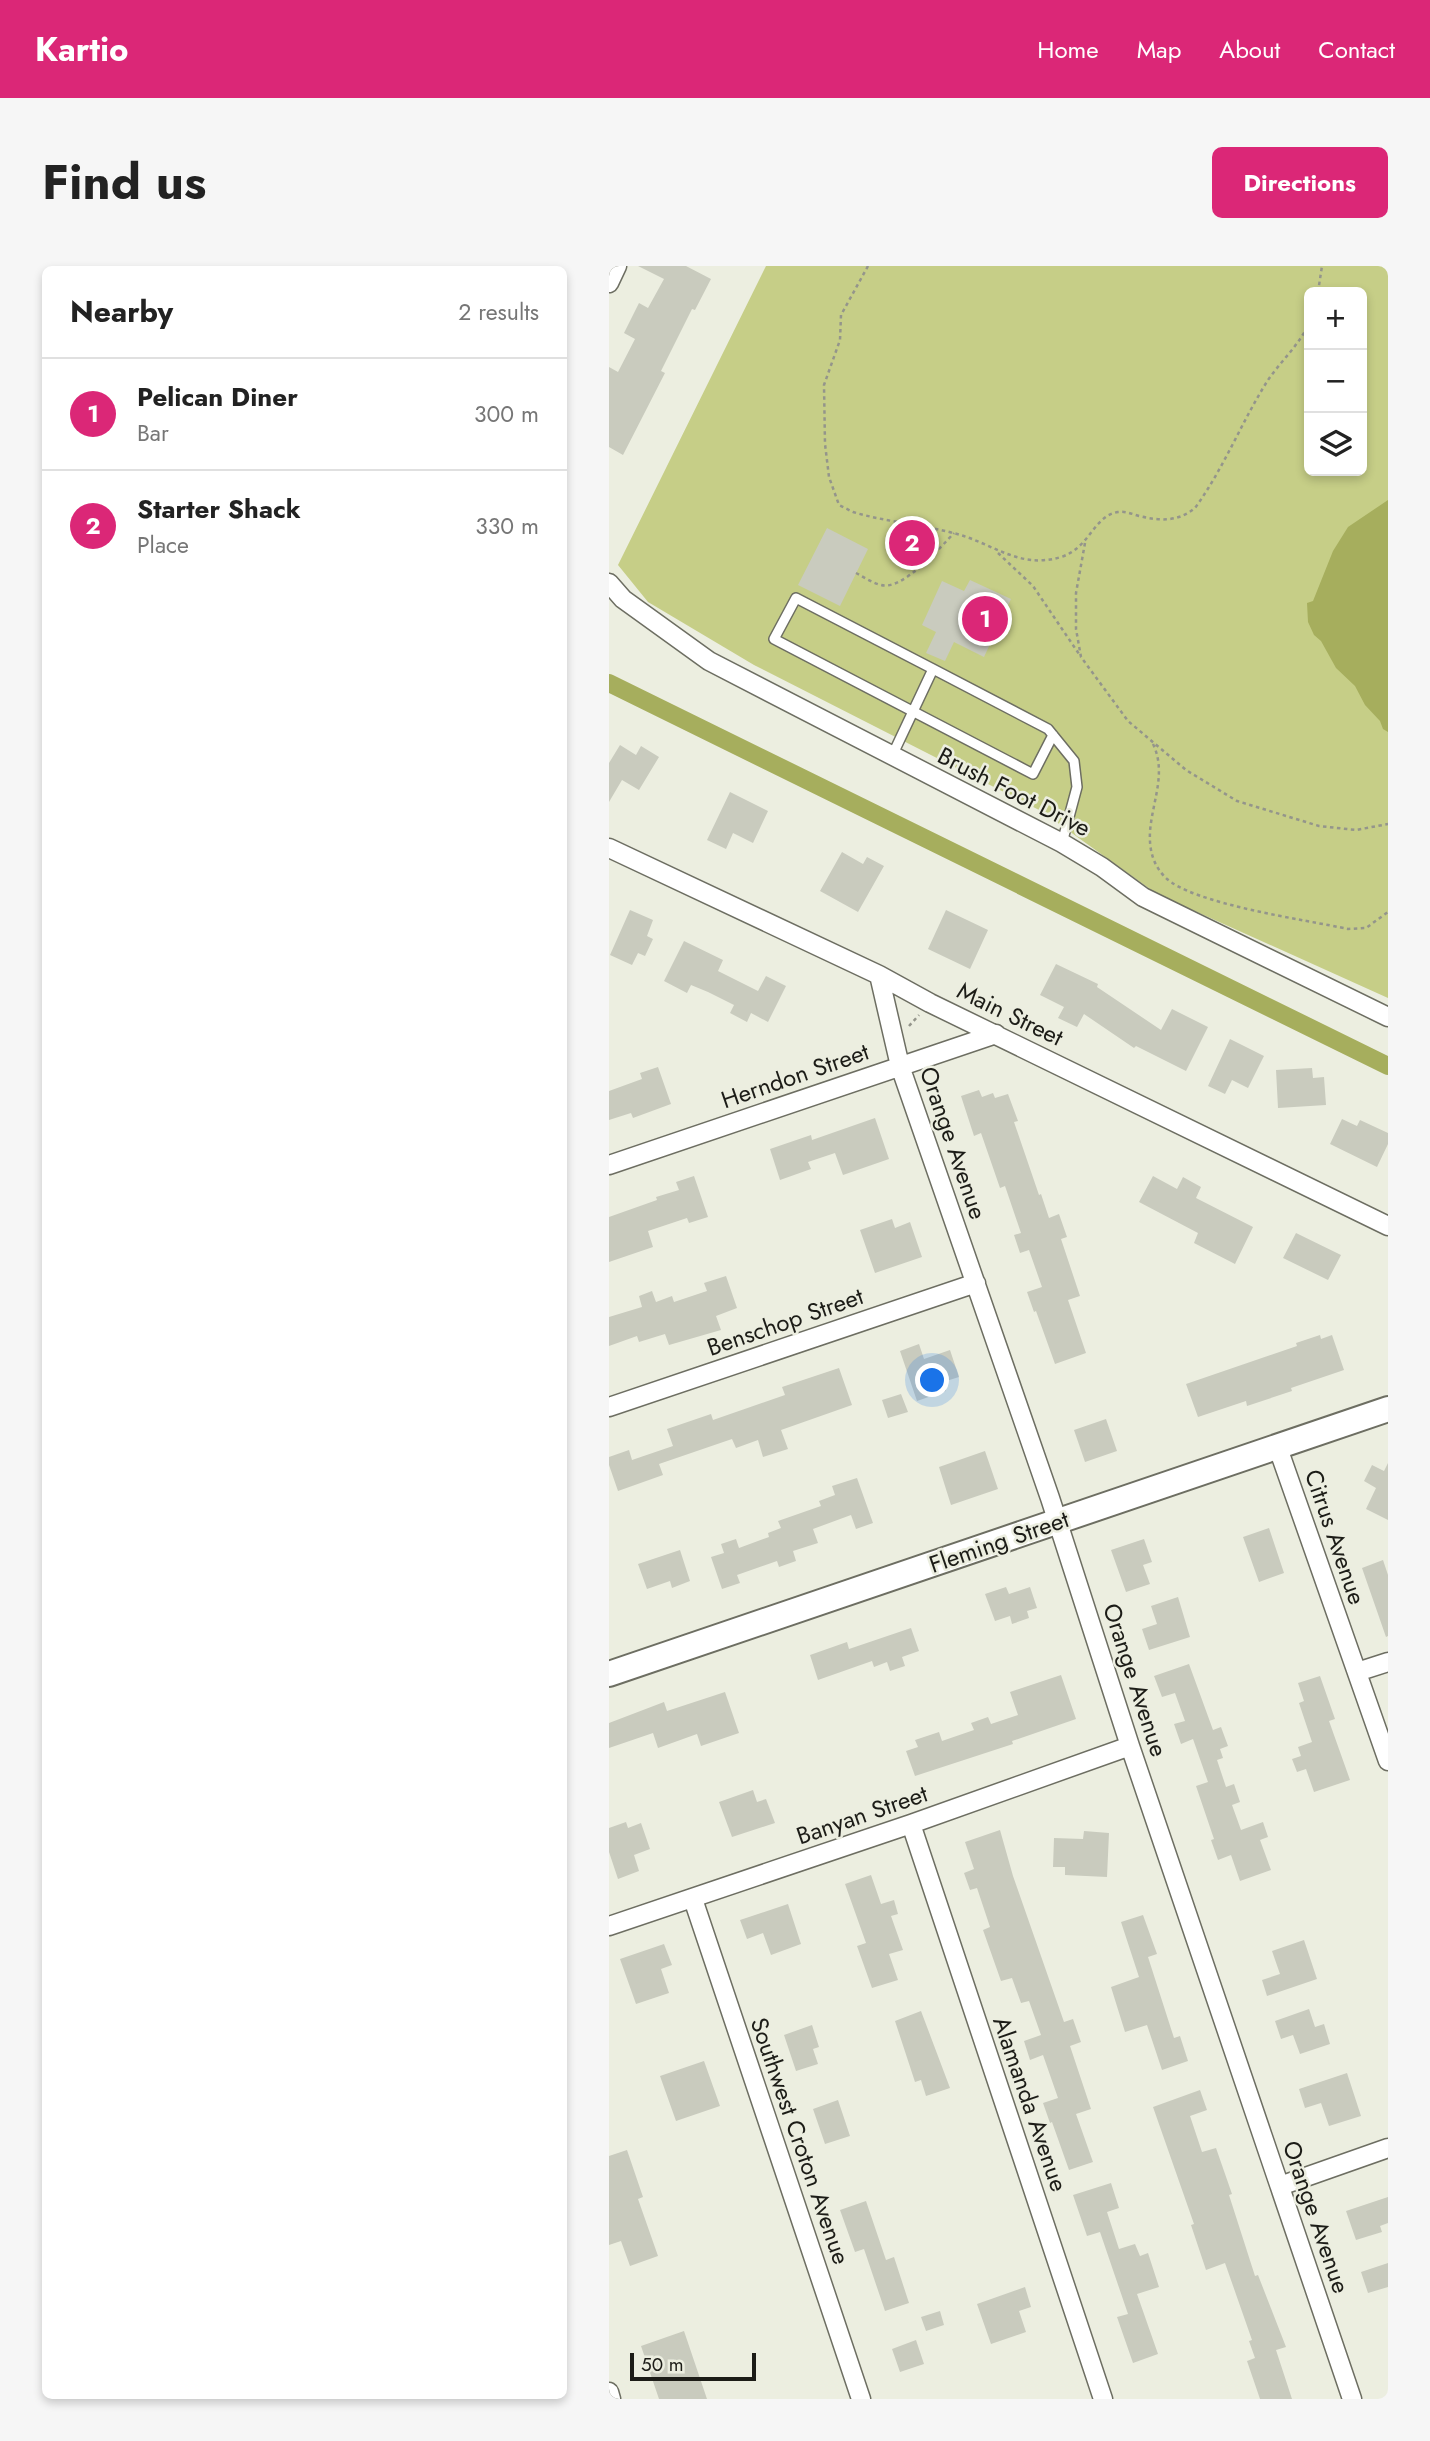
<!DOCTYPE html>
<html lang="en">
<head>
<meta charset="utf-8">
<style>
  body { margin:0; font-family:Jost,sans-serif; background:#f6f6f6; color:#222 }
  .controls { position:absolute; right:21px; top:21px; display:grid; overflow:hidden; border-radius:10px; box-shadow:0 4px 10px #0003 }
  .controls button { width:63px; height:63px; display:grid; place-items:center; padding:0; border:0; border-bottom:2px solid #e0e0e0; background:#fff; color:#222; font:35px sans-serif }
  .scale { position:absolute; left:21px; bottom:18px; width:126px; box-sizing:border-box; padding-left:7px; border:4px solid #1c1c17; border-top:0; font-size:19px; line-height:24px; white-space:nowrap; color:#1c1c17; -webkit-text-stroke:5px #eceee0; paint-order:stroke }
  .you { position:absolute; left:324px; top:1115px; width:24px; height:24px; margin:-18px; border:5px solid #fff; border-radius:50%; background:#1a73e8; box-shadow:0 0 0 10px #1a73e833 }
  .badge { display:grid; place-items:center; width:46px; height:46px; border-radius:50%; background:#db2777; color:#fff; font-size:23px; font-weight:700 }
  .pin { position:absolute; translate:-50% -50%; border:4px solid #fff; box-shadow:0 2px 7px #0006 }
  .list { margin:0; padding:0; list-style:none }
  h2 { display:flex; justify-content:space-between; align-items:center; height:91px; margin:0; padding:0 28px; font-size:30px }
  h2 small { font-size:23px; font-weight:400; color:#767676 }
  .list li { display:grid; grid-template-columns:46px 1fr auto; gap:21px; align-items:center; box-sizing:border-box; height:112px; padding:0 28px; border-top:2px solid #e0e0e0 }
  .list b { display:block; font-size:26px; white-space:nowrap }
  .list p { margin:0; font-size:23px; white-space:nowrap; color:#767676 }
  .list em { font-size:23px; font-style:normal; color:#767676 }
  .icon { flex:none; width:38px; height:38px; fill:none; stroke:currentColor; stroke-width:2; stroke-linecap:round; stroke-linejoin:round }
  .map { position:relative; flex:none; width:779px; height:2133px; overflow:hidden; border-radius:10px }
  header { display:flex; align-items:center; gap:42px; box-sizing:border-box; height:98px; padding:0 35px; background:#db2777; color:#fff }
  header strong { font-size:33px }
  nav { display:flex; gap:38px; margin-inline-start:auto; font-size:24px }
  .intro { display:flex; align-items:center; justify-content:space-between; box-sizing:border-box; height:168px; padding:0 42px }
  h1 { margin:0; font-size:49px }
  .button { padding:18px 32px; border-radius:10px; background:#db2777; color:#fff; font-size:24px; font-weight:700 }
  main { display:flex; gap:42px; padding:0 42px }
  aside { flex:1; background:#fff; border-radius:10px; box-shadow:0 4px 10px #0003 }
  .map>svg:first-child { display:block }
  .green { fill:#c6ce87; fill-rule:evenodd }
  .water { fill:#a6ae5d }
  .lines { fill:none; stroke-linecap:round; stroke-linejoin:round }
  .canal { stroke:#a6ae5d; stroke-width:18 }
  .building { fill:#c9cbbe }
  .lane-casing { stroke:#6d6e62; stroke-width:12 }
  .street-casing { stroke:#6d6e62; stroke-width:21 }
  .secondary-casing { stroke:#6d6e62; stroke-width:28 }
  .path { stroke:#94958b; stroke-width:2.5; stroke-dasharray:3.5 3.5; stroke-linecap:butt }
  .lane { stroke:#fff; stroke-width:9 }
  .street { stroke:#fff; stroke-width:18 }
  .secondary { stroke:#fff; stroke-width:24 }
  .labels { text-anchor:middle; stroke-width:5; stroke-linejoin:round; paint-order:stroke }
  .street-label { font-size:24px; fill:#1c1c17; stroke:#eceee0 }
</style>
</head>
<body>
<header>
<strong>Kartio</strong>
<nav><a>Home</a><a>Map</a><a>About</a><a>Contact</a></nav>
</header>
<div class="intro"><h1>Find us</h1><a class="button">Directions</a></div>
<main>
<aside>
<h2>Nearby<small>2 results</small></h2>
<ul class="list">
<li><span class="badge">1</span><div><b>Pelican Diner</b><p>Bar</p></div><em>300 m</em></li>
<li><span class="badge">2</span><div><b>Starter Shack</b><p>Place</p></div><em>330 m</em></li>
</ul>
</aside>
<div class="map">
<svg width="779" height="2133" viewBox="0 0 779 2133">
  <rect width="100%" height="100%" fill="#eceee0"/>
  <path class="green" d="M157,0H779V732L548,628L432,545L145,399L39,336L9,299ZM700,26H753V205H700Z"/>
  <path class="water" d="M779,234V466L774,463L771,455L756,439L746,420L727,402L712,375L705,369L699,356L698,337L704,335L724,285L739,261Z"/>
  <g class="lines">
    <path class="canal" d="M0,417L779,800"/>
  </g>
  <path class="building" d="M29,0H77L102,13L86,44L83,43L52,105L56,107L14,189L0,181V101L9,106L26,73L15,67L30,37L39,42L55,13Z
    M218,262L259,283L231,340L189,319Z
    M299,268L311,273L307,285L295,281Z
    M361,314L402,333L375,391L345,376L336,395L317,387L327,366L313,359L333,315L355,325Z
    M11,479L27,489L32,480L50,491L30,524L13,514L0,536V497Z
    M121,526L159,545L144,577L124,567L117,583L98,574Z
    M233,586L254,598L258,591L275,600L249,646L211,625Z
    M21,644L44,654L38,670L44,673L36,690L29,687L23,699L1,689Z
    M337,644L379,664L361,703L319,683Z
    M75,675L114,694L109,705L149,725L157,710L177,720L159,756L142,747L138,756L121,747L125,739L99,726L82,719L78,727L55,715Z
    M447,698L489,718L488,721L552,764L563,743L599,761L577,805L527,780L525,782L475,748L468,761L449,752L455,741L431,729Z
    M621,773L655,790L639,822L623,814L616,828L599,820Z
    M49,801L62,838L24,852L22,847L0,854V825L33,813L31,807Z
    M703,802L704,812L715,811L717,839L669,842L667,804Z
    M370,824L373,831L384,827L386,832L399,828L409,855L405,856L430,929L432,928L440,952L450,948L458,971L452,973L471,1030L459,1034L477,1087L446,1098L427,1045L425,1046L418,1026L433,1021L420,984L411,987L405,969L412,967L396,920L391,922L372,867L365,870L352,830Z
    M266,852L280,893L234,909L226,887L199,896L202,903L171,914L161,883L202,869L203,874Z
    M733,853L748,860L751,854L779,867V878L768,901L721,878Z
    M85,910L99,951L80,957L78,952L39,965L44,981L0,996V951L48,934L47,931L70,924L67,916Z
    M544,910L568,923L574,911L592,921L587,932L644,961L626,998L585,977L589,967L530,936Z
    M283,953L286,962L301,956L313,991L266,1007L251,964Z
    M687,967L732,989L719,1014L674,992Z
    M117,1010L128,1042L107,1050L112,1064L60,1079L56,1068L30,1076L28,1070L0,1080V1051L33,1041L30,1030L43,1025L47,1036L63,1030L65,1036L98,1025L95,1017Z
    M711,1069L712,1073L723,1069L735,1104L682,1122L683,1125L638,1140L637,1135L589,1151L577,1118L688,1080L687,1077Z
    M310,1078L315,1093L341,1084L350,1111L334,1116L337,1125L308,1135L291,1085Z
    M230,1102L243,1139L172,1164L179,1183L154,1191L149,1174L127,1182L123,1173L50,1198L54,1209L9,1225L0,1199V1191L20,1184L23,1194L64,1180L58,1163L102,1148L104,1154L176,1129L173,1121Z
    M292,1128L299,1146L279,1152L273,1134Z
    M497,1153L508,1185L476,1196L465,1164Z
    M376,1185L389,1223L342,1239L330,1201Z
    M779,1197V1254L757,1243L767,1222L755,1215L763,1199L775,1205Z
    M248,1212L264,1257L247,1263L242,1249L204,1263L209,1277L184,1285L187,1295L170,1301L168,1295L128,1309L131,1317L113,1323L102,1291L115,1287L112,1278L127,1273L130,1282L160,1271L159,1267L172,1262L169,1255L212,1240L210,1235L226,1229L223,1220Z
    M660,1262L675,1307L650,1316L634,1271Z
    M535,1273L543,1296L534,1299L541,1318L517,1326L502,1284Z
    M71,1284L81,1315L63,1322L61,1315L38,1323L29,1298Z
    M774,1294L779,1309V1370L777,1371L753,1302Z
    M397,1321L400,1328L421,1321L428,1342L418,1345L420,1352L403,1358L401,1350L386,1355L376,1328Z
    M569,1331L581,1371L540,1384L533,1363L548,1358L542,1340Z
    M302,1362L310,1385L293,1391L296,1400L281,1405L278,1396L265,1401L263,1395L209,1414L201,1389L238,1376L240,1383Z
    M580,1398L604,1464L612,1461L619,1480L611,1483L614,1492L608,1494L617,1521L625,1518L631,1536L623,1539L632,1564L654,1556L659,1571L651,1574L662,1604L631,1615L622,1589L609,1594L602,1574L605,1573L587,1520L599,1516L584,1473L572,1478L565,1458L576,1455L566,1427L553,1431L545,1410Z
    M452,1409L467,1453L403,1475L404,1478L306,1510L297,1485L309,1481L306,1474L330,1466L333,1475L365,1464L362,1457L379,1451L382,1458L409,1449L401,1426Z
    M711,1410L726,1453L720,1455L741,1514L705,1526L697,1503L688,1506L683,1493L692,1490L689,1481L703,1476L690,1437L695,1435L689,1417Z
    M116,1426L130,1467L92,1480L88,1468L49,1482L44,1467L0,1482V1457L55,1436L58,1445Z
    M144,1524L148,1536L157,1533L166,1557L123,1571L110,1536Z
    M17,1556L19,1562L32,1557L41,1583L25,1589L30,1605L9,1613L0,1586V1562Z
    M391,1564L404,1610L455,1756L464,1753L472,1776L461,1780L482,1843L467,1848L484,1896L460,1904L443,1856L441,1857L434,1837L449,1832L434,1789L421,1794L415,1775L432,1769L420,1735L412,1737L403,1712L392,1715L374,1664L381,1661L368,1622L361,1624L355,1607L365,1603L356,1576Z
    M475,1565L500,1567L498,1611L456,1609V1601H444L445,1572L474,1573Z
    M262,1609L272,1638L285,1634L289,1648L282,1650L294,1684L280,1688L289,1714L263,1722L248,1680L257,1677L236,1618Z
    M179,1638L192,1678L162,1689L154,1667L138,1673L131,1654Z
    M534,1649L548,1688L539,1691L565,1772L571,1770L579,1795L553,1804L538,1759L516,1766L502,1721L530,1711L512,1656Z
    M695,1674L708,1713L658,1730L653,1714L671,1708L663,1685Z
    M55,1678L63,1699L52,1703L60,1727L27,1738L11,1693Z
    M700,1743L706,1761L715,1758L721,1778L691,1788L684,1769L672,1773L666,1755Z
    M312,1745L341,1822L317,1830L312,1814L306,1816L286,1755Z
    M203,1759L210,1781L204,1783L209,1798L187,1805L175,1769Z
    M95,1795L111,1840L67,1855L51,1810Z
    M738,1807L752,1850L720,1860L712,1837L696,1842L690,1823Z
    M591,1824L598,1844L581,1850L593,1886L607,1882L623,1928L620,1929L646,2010L649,2009L677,2081L667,2084L683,2133H651L638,2095L646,2092L640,2075L643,2074L616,1997L597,2004L582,1959L585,1958L544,1841Z
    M229,1834L241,1870L216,1878L204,1843Z
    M18,1884L34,1931L29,1933L49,1990L21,2000L12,1975L0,1979V1890Z
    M502,1917L510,1942L498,1946L510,1983L526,1978L531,1990L539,1987L550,2021L528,2028L549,2088L524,2097L508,2051L519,2048L491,1966L478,1970L464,1929Z
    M779,1931V1957L771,1960L773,1966L747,1974L737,1945Z
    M257,1935L277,1994L285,1991L300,2037L276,2045L255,1983L246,1986L231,1944Z
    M779,1997V2021L759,2027L752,2006Z
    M416,2021L422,2041L410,2045L417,2066L382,2078L368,2038Z
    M331,2045L335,2059L317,2065L312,2051Z
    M75,2065L98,2133H50L32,2080Z
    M307,2074L315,2098L291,2106L283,2083Z"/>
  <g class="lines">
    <g class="lane-casing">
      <path id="lane" d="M324,403L187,332L165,373L424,508L444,469
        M283,490L324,403L439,463L465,495L468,521L453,577"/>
    </g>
    <g class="street-casing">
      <path id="street" d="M0,17L8,0
        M0,317L14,333L100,395L453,577L493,601L534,631L779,751
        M0,582L270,709L321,737L779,960
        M270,709L291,800L441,1232L521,1480L743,2133
        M0,899L387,768
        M0,1141L367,1017
        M669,1182L779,1495
        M748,1406L779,1396
        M302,1558L494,2133
        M84,1633L252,2133
        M0,1660L302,1558L521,1480
        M671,1920L779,1882
        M0,2126L2,2133"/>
    </g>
    <g class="secondary-casing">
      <path id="secondary" d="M0,1408L779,1143"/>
    </g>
    <path class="path" d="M259,0L232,49L231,74L215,119L216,178L220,211L230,239L244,246C277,256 311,258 344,267C383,276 409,304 452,291C481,282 484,250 509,246C517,245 523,248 530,250C551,255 569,256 586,242C615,202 633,155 659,114C672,95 691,78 700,57
      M709,26L713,0
      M294,257L285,285L287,291L298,299L308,301
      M476,277L467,327V363L472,391L519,455L577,504L628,535L710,560L747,564L779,558
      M389,287L424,320L470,388
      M247,307C255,311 263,317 272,319C293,325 331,282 345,267
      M544,478C558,507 543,536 541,566C540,583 544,599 556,611C582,638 698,654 739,663L757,662L779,646
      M300,760L310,749"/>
    <use href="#lane" class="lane"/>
    <use href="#street" class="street"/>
    <use href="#secondary" class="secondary"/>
  </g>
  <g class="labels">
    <g class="street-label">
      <text transform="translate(405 526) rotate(27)" y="8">Brush Foot Drive</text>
      <text transform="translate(401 748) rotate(26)" y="8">Main Street</text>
      <text transform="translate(186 810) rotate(-19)" y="8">Herndon Street</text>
      <text transform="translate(344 877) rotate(71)" y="8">Orange Avenue</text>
      <text transform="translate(176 1056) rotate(-19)" y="8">Benschop Street</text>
      <text transform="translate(726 1271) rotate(71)" y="8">Citrus Avenue</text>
      <text transform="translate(390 1276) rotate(-19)" y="8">Fleming Street</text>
      <text transform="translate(526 1414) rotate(72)" y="8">Orange Avenue</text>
      <text transform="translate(253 1549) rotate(-19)" y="8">Banyan Street</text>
      <text transform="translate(421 1838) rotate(71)" y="8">Alamanda Avenue</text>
      <text transform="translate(191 1875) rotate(71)" y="8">Southwest Croton Avenue</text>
      <text transform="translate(707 1951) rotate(71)" y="8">Orange Avenue</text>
    </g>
  </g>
</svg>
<div class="controls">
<button>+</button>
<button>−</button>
<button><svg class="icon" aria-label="layers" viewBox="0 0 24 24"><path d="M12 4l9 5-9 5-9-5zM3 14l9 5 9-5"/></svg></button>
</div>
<div class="scale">50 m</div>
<div class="you"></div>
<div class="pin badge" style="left:376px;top:353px">1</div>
<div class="pin badge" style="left:303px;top:277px">2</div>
</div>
</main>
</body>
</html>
